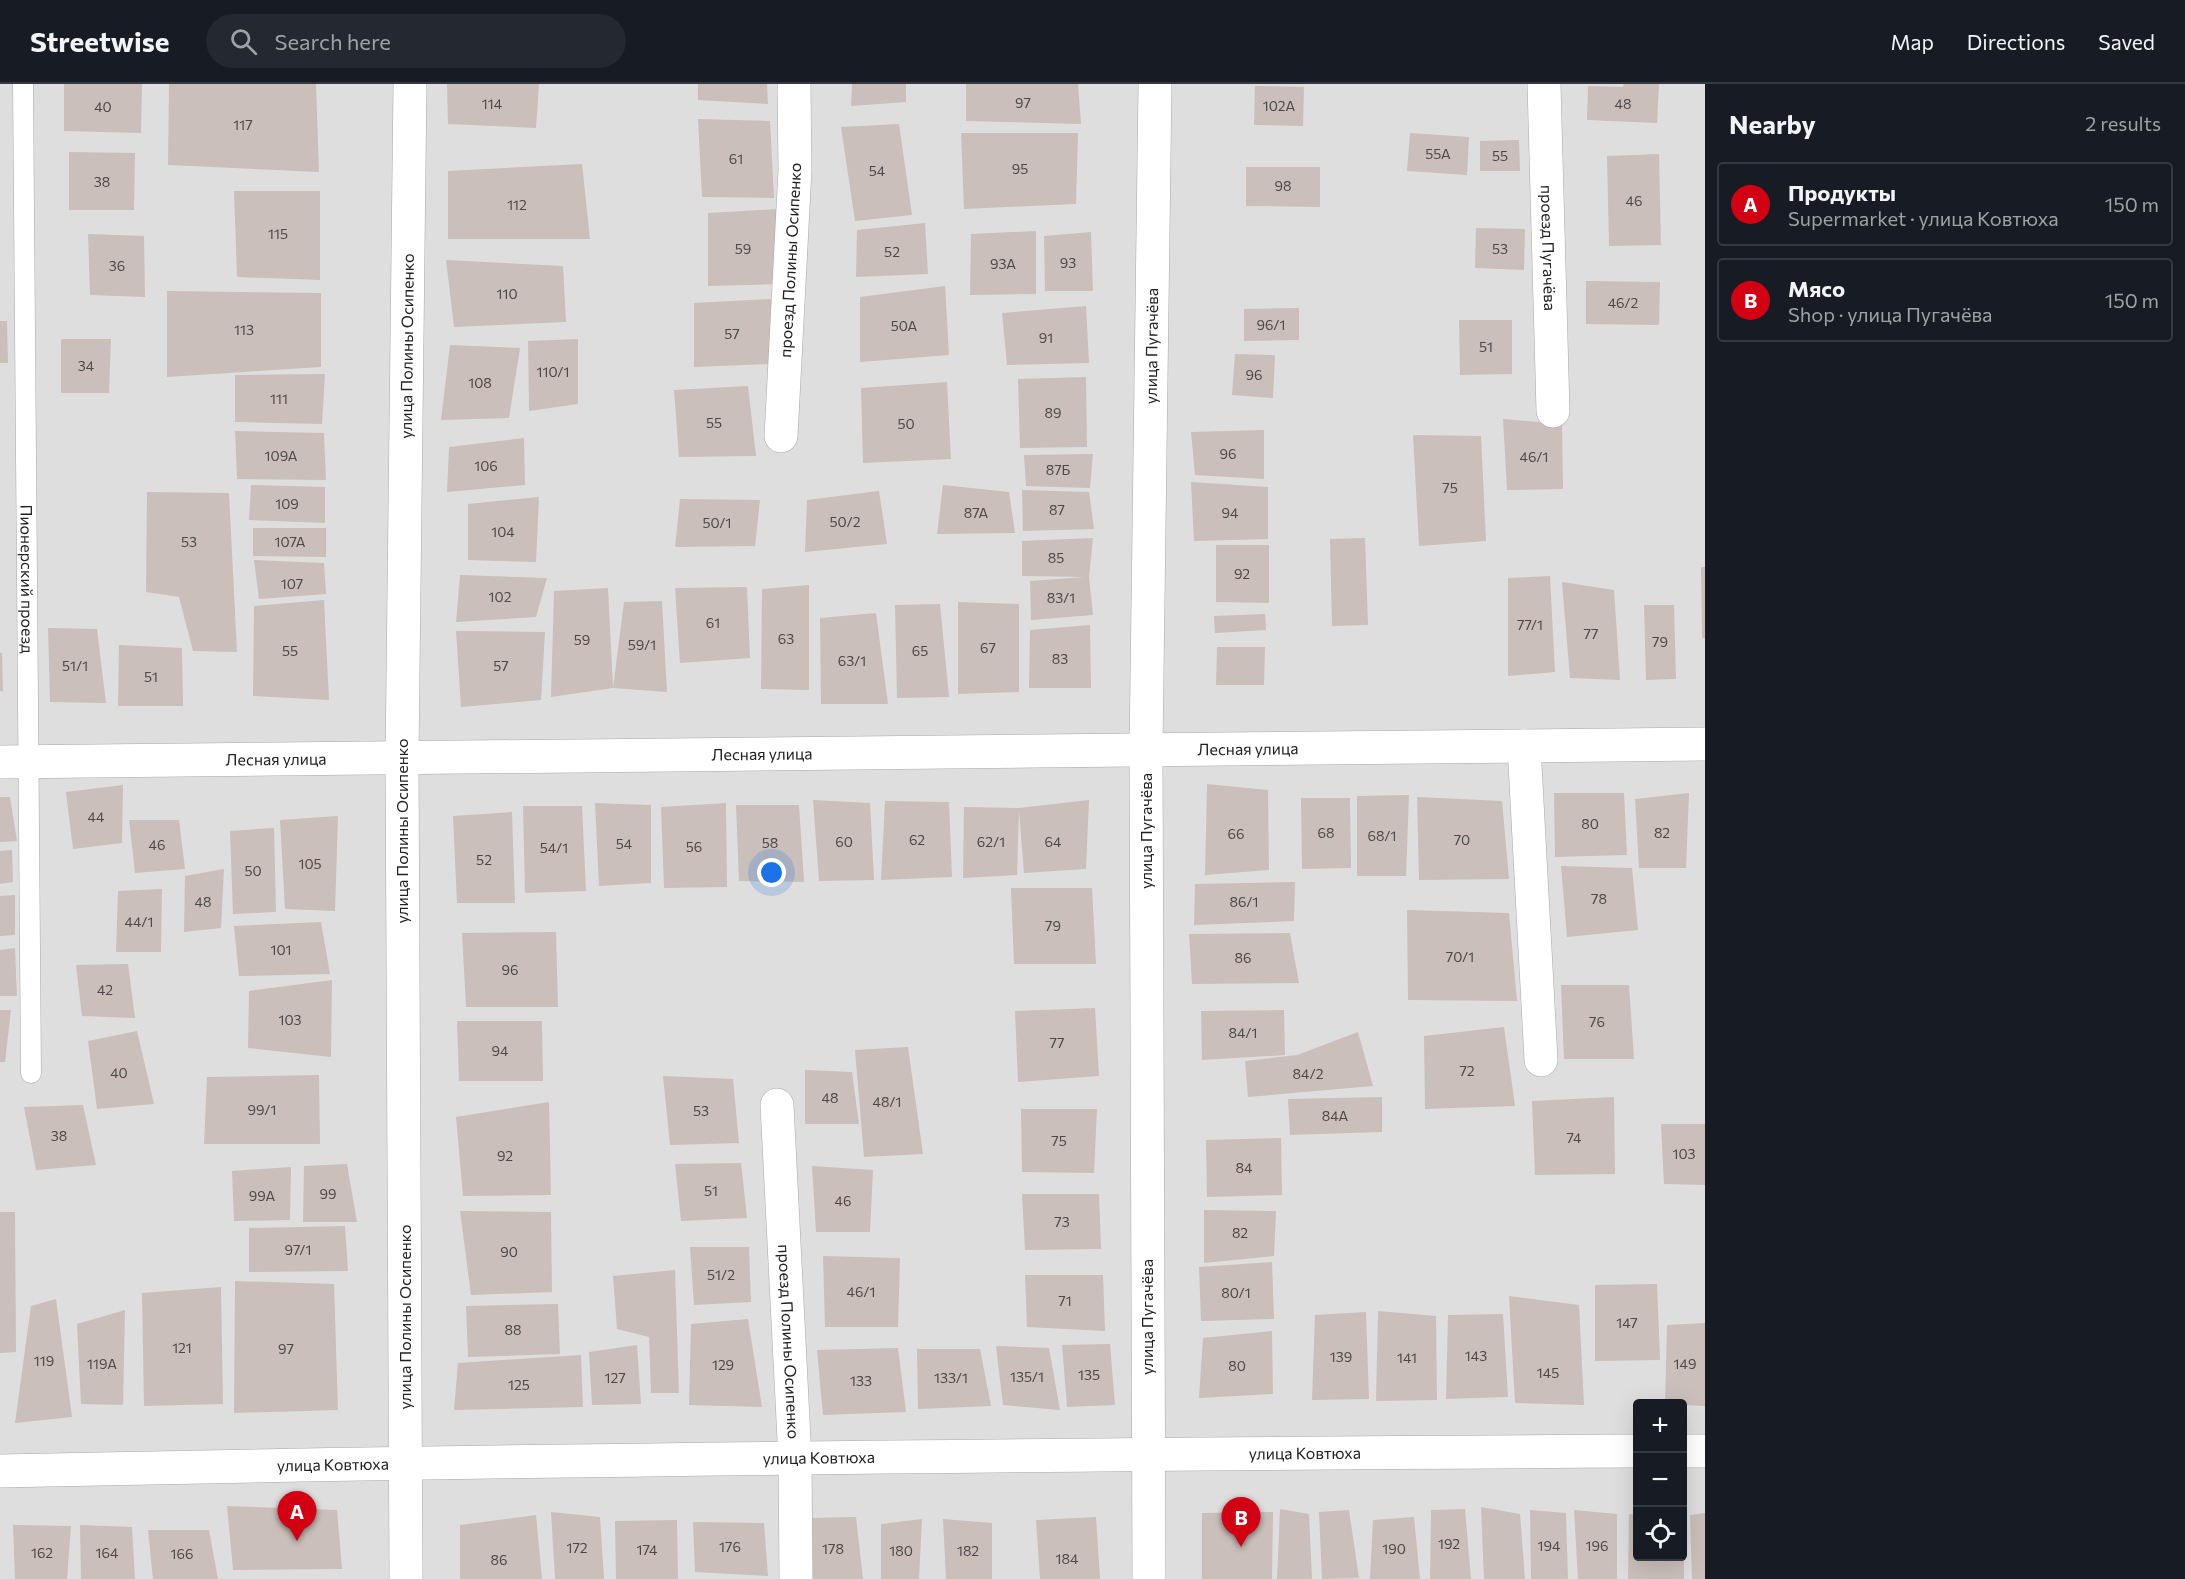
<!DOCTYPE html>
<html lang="en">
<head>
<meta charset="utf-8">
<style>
  body { margin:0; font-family:Commissioner,sans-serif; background:#242831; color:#f1f3f6 }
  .controls { position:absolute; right:18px; bottom:18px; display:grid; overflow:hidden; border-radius:6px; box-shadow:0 6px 24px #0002 }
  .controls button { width:54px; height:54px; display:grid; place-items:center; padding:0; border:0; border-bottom:2px solid #363941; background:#171b24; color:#f1f3f6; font:30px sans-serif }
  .you { position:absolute; left:772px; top:789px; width:21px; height:21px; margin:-15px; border:4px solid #fff; border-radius:50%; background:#1a73e8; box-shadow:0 0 0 9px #1a73e833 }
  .badge { display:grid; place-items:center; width:39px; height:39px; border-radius:50%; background:#d20012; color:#fff; font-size:20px; font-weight:700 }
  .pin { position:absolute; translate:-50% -50px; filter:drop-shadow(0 2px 3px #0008) }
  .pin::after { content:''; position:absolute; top:32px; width:21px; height:18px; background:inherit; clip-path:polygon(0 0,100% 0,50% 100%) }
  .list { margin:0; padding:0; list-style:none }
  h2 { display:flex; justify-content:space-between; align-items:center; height:78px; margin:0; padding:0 24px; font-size:26px }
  h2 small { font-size:20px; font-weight:400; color:#9ea1a6 }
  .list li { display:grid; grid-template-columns:39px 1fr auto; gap:18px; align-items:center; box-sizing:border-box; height:84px; margin:0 12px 12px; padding:0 12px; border:2px solid #363941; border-radius:6px }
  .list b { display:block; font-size:22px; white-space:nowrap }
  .list p { margin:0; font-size:20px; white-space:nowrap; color:#9ea1a6 }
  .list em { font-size:20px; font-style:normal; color:#9ea1a6 }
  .icon { flex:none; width:33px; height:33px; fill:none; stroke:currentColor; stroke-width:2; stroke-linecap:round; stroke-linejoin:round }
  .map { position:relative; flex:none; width:1705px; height:1495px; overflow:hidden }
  header { display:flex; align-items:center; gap:36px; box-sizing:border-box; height:84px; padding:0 30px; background:#171b24; border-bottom:2px solid #363941 }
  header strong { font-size:28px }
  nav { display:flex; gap:33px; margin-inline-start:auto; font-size:21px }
  .search { width:420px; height:54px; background:#242831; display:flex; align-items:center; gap:15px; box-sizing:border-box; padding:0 21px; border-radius:33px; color:#9ea1a6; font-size:22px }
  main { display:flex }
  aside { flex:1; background:#171b24 }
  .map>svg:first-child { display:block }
  .residential { fill:#dfdede; fill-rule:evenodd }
  .building { fill:#cabfba }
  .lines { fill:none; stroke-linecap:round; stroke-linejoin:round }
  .service-casing { stroke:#a8a8a8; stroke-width:21 }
  .minor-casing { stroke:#a8a8a8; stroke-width:34 }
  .tertiary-casing { stroke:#a8a8a8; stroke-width:34 }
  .service { stroke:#fff; stroke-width:20 }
  .minor { stroke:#fff; stroke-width:33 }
  .tertiary { stroke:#fff; stroke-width:33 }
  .labels { text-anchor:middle; stroke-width:4.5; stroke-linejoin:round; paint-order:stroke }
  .number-label { font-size:14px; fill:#4b4847 }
  .street-label { font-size:16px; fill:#212121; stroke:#fff }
</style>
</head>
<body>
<header>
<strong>Streetwise</strong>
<div class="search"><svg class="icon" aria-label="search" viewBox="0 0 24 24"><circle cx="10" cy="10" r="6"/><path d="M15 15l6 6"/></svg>Search here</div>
<nav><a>Map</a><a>Directions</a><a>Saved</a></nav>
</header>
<main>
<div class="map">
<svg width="1705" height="1495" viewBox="0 0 1705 1495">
  <rect width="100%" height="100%" fill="#f2ede7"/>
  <path class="residential" d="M0,0H1705V1495H0ZM1638,1320H1682V1472H1638Z"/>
  <path class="building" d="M64,0H142L141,49L64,47Z
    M169,0H316L319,88L168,81Z
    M447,0H539L536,44L448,40Z
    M698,0H767L768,20L698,16Z
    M852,0H906V18L851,22Z
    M966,0H1078L1081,40L966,37Z
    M1624,0H1659L1657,39L1587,36L1588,2L1623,3Z
    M1255,2L1304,3L1303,42L1254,41Z
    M698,35L770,37L774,114L702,113Z
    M899,40L912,131L855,137L841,43Z
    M961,49H1078L1076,120L964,125Z
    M1410,49L1469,53L1467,91L1407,87Z
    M1519,56L1520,87H1480V57Z
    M69,68L135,69L134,126H69Z
    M1659,70L1661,161L1609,162L1607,72Z
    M582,80L590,155H448V87Z
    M1246,83H1320V123L1246,122Z
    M234,107H320V196L237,193Z
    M778,125V200L708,202V129Z
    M925,139L928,190L856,193L857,146Z
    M1476,144L1525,145L1524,186L1475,184Z
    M1036,147V210L970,211L971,150Z
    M1091,148L1093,207H1045L1044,152Z
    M88,150L144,152L145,213L90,211Z
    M446,176L563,182L566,238L454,243Z
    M1586,197L1660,198L1659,241L1586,240Z
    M945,202L949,271L860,278V213Z
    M167,207L321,209V283L167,293Z
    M771,215V280L694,283V219Z
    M1086,222L1089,279L1007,281L1002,229Z
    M1299,224V256L1244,257V225Z
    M1459,236H1512V290L1460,291Z
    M0,237H7L8,279H0Z
    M61,255H111L109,309H61Z
    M578,255V320L529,327L528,257Z
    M450,261L520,264L509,334L441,336Z
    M1235,270L1275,271L1273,314L1232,311Z
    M325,290L322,340L235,338V291Z
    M1086,293L1087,363L1020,364L1018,295Z
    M947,298L951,375L863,379L861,304Z
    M748,302L756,372L679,373L674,306Z
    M1503,335L1562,340L1563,405L1507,406Z
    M1264,346V395L1195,391L1191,348Z
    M235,347L324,349L326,396L237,395Z
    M1413,351L1481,352L1486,457L1419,462Z
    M524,354L525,401L447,408L449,363Z
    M1093,370L1090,404L1026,402L1024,371Z
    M1191,398L1268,403V455L1194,457Z
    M251,401L325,403V439L249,436Z
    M943,401L1009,408L1015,449L937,450Z
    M1022,406L1089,408L1094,445L1023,447Z
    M879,407L887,460L805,468L807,416Z
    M147,408L229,409L237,568L193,567L179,513L146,508Z
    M539,413L536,478L468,476V420Z
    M680,415L760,416L755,462L675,463Z
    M253,444H326V473L253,472Z
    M1093,454L1089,493L1093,531L1031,536L1030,497L1085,493L1022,492V457Z
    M1365,454L1368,541L1332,542L1330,455Z
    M1216,461H1269V519L1216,518Z
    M254,476L324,479L326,510L259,515Z
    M1701,483H1705V554H1702Z
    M460,491L547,494L536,533L456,538Z
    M1550,492L1555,588L1508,592V494Z
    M1562,498L1614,506L1620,596L1570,594Z
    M809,501V606L761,605L762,505Z
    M747,503L750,574L680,579L675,504Z
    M608,504L613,604L624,518L662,517L667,608L613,604L551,613L554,507Z
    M324,516L329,616L253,612L254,522Z
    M958,518L1019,520V608L958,610Z
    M940,520L949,613L897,614L895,521Z
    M1644,521H1674L1676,595L1646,596Z
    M876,529L888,620H821L820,534Z
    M1265,530L1266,546L1215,549L1214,532Z
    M1090,541L1091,604H1029L1030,546Z
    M48,544L97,545L106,619L50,618Z
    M456,547L545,548L541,616L461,623Z
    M119,561L182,564L183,622H118Z
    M1217,563H1265L1264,601H1216Z
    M0,569H2L3,607H0Z
    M1207,700L1268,706L1269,786L1205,791Z
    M123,701L122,759L73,765L66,708Z
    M1554,709H1624L1627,771L1555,773Z
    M1689,709L1686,784H1639L1635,715Z
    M1409,711L1406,792H1357V712Z
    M0,713H10L17,757L0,758Z
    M1417,713L1502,717L1509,795L1419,796Z
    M1301,714H1350L1351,784L1302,785Z
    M813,716L870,719L874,796L819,797Z
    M1089,716L1086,785L1024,789L1019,727L1017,791L963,794L964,723L1019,724Z
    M885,717L949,718L952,793L881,796Z
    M595,719L651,721V799L599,802Z
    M726,719L727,803L664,804L661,723Z
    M736,721H799L804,798L739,797Z
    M523,722H582L586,807L525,809Z
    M512,728L515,819H457L453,732Z
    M338,732L335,827L285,825L280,736Z
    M129,736H179L185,785L135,789Z
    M274,744L276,828L233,830L230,747Z
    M12,766L13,798L0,800V767Z
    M1561,782L1632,784L1638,846L1567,853Z
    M224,785L221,844L184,848L185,792Z
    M1295,798L1294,837L1194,841L1195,800Z
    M1011,804H1092L1096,880H1014Z
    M162,805L161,868H116L118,807Z
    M15,811V851L0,852V812Z
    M1407,826L1509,829L1517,917L1408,916Z
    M321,838L330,890L239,892L234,842Z
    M556,848L558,923H466L462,849Z
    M1290,849L1299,899L1192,900L1189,850Z
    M15,864L17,912H0V866Z
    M128,880L135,934L82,932L76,881Z
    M332,896L331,973L248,964L249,907Z
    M1561,901H1629L1634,975H1564Z
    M1095,924L1099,992L1018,998L1015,927Z
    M0,926H11L5,978H0Z
    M1284,926L1285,971L1202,976L1201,927Z
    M457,937H542L543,997H459Z
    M1504,943L1515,1022L1425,1025L1424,952Z
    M137,947L154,1020L97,1025L88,957Z
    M1358,948L1373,1002L1248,1013L1245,977L1297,971Z
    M908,963L923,1070L864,1073L855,966Z
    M805,986L852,988L859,1040H805Z
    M319,991L320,1060H204L207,993Z
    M663,992L733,995L739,1059L670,1061Z
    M1382,1013V1048L1290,1051L1288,1015Z
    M1614,1013L1615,1090L1535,1091L1532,1017Z
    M549,1018L551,1111L463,1112L456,1033Z
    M83,1021L96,1081L36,1086L24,1023Z
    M1021,1025H1097L1094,1089L1022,1088Z
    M1661,1040H1705V1101L1664,1100Z
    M1281,1054L1282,1111L1207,1113L1206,1056Z
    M741,1079L747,1134L681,1137L675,1080Z
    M347,1080L357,1138H303L304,1082Z
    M812,1082L873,1086L870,1148H816Z
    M291,1083L290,1136L234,1137L232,1087Z
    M1022,1110H1099L1101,1165L1025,1166Z
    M1204,1126L1276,1127L1274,1172L1204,1179Z
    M460,1127L551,1128L552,1208L471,1211Z
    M0,1128H15L16,1268L0,1269Z
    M345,1142L348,1187L249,1188V1144Z
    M690,1163H749L751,1218L694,1221Z
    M823,1172L900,1174L898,1243H825Z
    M1272,1178L1274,1235L1201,1237L1199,1183Z
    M675,1186L679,1309H651L649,1253L617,1245L613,1192Z
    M1025,1191H1103L1105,1247L1027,1243Z
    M235,1197L334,1200L338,1326L234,1329Z
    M1657,1200L1660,1276L1595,1277V1201Z
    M221,1203L223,1320L144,1322L142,1209Z
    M1509,1212L1579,1221L1584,1321L1515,1319Z
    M56,1215L72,1333L15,1339L31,1222Z
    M558,1220L560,1270L468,1273L466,1222Z
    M125,1226L123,1321L81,1320L77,1240Z
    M1378,1227L1436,1232L1437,1316L1376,1317Z
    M1366,1228L1369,1315L1312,1316L1315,1231Z
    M1503,1230L1508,1313L1446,1315L1448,1231Z
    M748,1235L762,1323L689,1321L691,1240Z
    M1705,1239V1322L1665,1320L1667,1241Z
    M1272,1247L1273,1310L1199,1314L1203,1254Z
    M1110,1260L1115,1321L1067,1323L1062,1261Z
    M637,1261L641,1320L592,1321L589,1268Z
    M996,1262L1049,1264L1060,1326L1003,1321Z
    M898,1264L906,1328L823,1331L817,1266Z
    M917,1265H980L991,1322L918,1325Z
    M581,1271L583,1323L454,1326L458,1279Z
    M227,1422L337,1426L342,1485L233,1486Z
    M1481,1423L1520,1430L1525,1495H1484Z
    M1280,1425L1309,1430L1312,1495H1277Z
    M1465,1425L1471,1495H1430L1431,1426Z
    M1349,1426L1359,1494L1322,1495L1319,1428Z
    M1530,1426L1566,1429L1568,1495H1531Z
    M1574,1426L1617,1430V1495H1578Z
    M551,1428L600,1433L604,1495H555Z
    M1273,1428L1272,1495H1202V1429Z
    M1705,1429V1495H1692L1690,1431Z
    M1629,1430L1638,1431V1472H1684V1495H1628Z
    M536,1431L542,1495H460V1441Z
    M856,1433L863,1495H807L808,1434Z
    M1096,1433L1100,1495H1040L1036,1436Z
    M1414,1433L1420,1495H1370L1373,1436Z
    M922,1435L919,1495H881V1440Z
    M943,1435L992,1439V1495H946Z
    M677,1436L678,1495H616L615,1437Z
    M693,1438L764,1439L768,1492L695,1488Z
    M13,1441L71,1442L67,1495H15Z
    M80,1441L132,1443L135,1495H81Z
    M148,1446H209L218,1495H153Z"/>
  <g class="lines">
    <g class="service-casing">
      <g id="service">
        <path id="s1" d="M23,0L31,989"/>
      </g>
    </g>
    <g class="minor-casing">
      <g id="minor">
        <path id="s2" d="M1544,0L1553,327"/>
        <path id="s3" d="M781,352L795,86L794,0"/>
        <path d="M1524,662L1541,976"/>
        <path id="s4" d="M0,678L1705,660"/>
        <path id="s5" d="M777,1021L795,1375L796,1495"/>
        <path id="s6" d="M406,1495L402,675L410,0"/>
        <path id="s7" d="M1149,1495L1146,666L1155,0"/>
      </g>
    </g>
    <g class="tertiary-casing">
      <g id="tertiary">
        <path d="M1682,1367H1705"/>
        <path id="s8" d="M0,1387C546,1375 1092,1370 1638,1367"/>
      </g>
    </g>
    <use href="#service" class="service"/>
    <use href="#minor" class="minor"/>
    <use href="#tertiary" class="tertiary"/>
  </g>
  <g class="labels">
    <g class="number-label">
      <text x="1023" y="24">97</text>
      <text x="492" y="25">114</text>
      <text x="1623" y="25">48</text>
      <text x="1279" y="27">102А</text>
      <text x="103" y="28">40</text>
      <text x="243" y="46">117</text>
      <text x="1438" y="75">55А</text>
      <text x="1500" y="77">55</text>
      <text x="736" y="80">61</text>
      <text x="1020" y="90">95</text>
      <text x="877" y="92">54</text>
      <text x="102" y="103">38</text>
      <text x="1283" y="107">98</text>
      <text x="1634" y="122">46</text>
      <text x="517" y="126">112</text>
      <text x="278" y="155">115</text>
      <text x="743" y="170">59</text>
      <text x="1500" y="170">53</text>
      <text x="892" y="173">52</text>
      <text x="1068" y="184">93</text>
      <text x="1003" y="185">93А</text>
      <text x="117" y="187">36</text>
      <text x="507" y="215">110</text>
      <text x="1623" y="224">46/2</text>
      <text x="1271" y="246">96/1</text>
      <text x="904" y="247">50А</text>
      <text x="244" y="251">113</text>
      <text x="732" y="255">57</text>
      <text x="1046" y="259">91</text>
      <text x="1486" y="268">51</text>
      <text x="86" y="287">34</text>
      <text x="553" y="293">110/1</text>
      <text x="1254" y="296">96</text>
      <text x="480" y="304">108</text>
      <text x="279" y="320">111</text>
      <text x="1053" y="334">89</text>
      <text x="714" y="344">55</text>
      <text x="906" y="345">50</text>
      <text x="1228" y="375">96</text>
      <text x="281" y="377">109А</text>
      <text x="1534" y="378">46/1</text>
      <text x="486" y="387">106</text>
      <text x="1058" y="391">87Б</text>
      <text x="1450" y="409">75</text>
      <text x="287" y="425">109</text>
      <text x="1057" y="431">87</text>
      <text x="976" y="434">87А</text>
      <text x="1230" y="434">94</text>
      <text x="845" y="443">50/2</text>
      <text x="717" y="444">50/1</text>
      <text x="503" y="453">104</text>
      <text x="189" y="463">53</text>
      <text x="290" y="463">107А</text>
      <text x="1056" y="479">85</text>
      <text x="1242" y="495">92</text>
      <text x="292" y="505">107</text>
      <text x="500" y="518">102</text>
      <text x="1061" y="519">83/1</text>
      <text x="713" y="544">61</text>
      <text x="1530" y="546">77/1</text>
      <text x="1591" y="555">77</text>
      <text x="786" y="560">63</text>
      <text x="582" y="561">59</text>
      <text x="1660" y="563">79</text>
      <text x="642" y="566">59/1</text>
      <text x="988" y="569">67</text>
      <text x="290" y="572">55</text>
      <text x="920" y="572">65</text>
      <text x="1060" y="580">83</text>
      <text x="852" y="582">63/1</text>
      <text x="75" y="587">51/1</text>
      <text x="501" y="587">57</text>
      <text x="151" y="598">51</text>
      <text x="96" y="738">44</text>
      <text x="1590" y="745">80</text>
      <text x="1326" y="754">68</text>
      <text x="1662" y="754">82</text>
      <text x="1236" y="755">66</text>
      <text x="1382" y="757">68/1</text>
      <text x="917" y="761">62</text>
      <text x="1462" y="761">70</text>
      <text x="844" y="763">60</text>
      <text x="991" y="763">62/1</text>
      <text x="1053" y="763">64</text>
      <text x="770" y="764">58</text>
      <text x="624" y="765">54</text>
      <text x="157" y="766">46</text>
      <text x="694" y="768">56</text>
      <text x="554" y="769">54/1</text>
      <text x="484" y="781">52</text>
      <text x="310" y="785">105</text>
      <text x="253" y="792">50</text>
      <text x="1599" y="820">78</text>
      <text x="203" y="823">48</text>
      <text x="1244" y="823">86/1</text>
      <text x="139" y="843">44/1</text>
      <text x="1053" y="847">79</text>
      <text x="281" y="871">101</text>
      <text x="1460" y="878">70/1</text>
      <text x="1243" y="879">86</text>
      <text x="510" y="891">96</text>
      <text x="105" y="911">42</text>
      <text x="290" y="941">103</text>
      <text x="1597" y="943">76</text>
      <text x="1243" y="954">84/1</text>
      <text x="1057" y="964">77</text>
      <text x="500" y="972">94</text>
      <text x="1467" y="992">72</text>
      <text x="119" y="994">40</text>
      <text x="1308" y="995">84/2</text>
      <text x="830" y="1019">48</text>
      <text x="887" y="1023">48/1</text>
      <text x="262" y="1031">99/1</text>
      <text x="701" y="1032">53</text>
      <text x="1335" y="1037">84А</text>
      <text x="59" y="1057">38</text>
      <text x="1574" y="1059">74</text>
      <text x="1059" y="1062">75</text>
      <text x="1684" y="1075">103</text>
      <text x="505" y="1077">92</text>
      <text x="1244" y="1089">84</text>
      <text x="711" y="1112">51</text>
      <text x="328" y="1115">99</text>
      <text x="262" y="1117">99А</text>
      <text x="843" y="1122">46</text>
      <text x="1062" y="1143">73</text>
      <text x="1240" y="1154">82</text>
      <text x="298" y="1171">97/1</text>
      <text x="509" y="1173">90</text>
      <text x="721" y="1196">51/2</text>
      <text x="861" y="1213">46/1</text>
      <text x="1236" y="1214">80/1</text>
      <text x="1065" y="1222">71</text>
      <text x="1627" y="1244">147</text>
      <text x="513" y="1251">88</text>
      <text x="182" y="1269">121</text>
      <text x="286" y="1270">97</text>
      <text x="1476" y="1277">143</text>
      <text x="1341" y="1278">139</text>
      <text x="1407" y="1279">141</text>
      <text x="44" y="1282">119</text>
      <text x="102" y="1285">119А</text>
      <text x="1685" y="1285">149</text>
      <text x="723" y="1286">129</text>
      <text x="1237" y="1287">80</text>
      <text x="1548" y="1294">145</text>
      <text x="1089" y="1296">135</text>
      <text x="1027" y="1298">135/1</text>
      <text x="615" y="1299">127</text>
      <text x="951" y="1299">133/1</text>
      <text x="861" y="1302">133</text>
      <text x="519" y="1306">125</text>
      <text x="1449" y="1465">192</text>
      <text x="1549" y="1467">194</text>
      <text x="1597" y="1467">196</text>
      <text x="730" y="1468">176</text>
      <text x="577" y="1469">172</text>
      <text x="833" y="1470">178</text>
      <text x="1394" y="1470">190</text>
      <text x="647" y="1471">174</text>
      <text x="901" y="1472">180</text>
      <text x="968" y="1472">182</text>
      <text x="42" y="1474">162</text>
      <text x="107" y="1474">164</text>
      <text x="182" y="1475">166</text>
      <text x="1067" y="1480">184</text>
      <text x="499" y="1481">86</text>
    </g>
    <g class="street-label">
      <text dy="6" stroke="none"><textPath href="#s2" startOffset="164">проезд Пугачёва</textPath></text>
      <text dy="6" stroke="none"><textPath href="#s3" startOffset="176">проезд Полины Осипенко</textPath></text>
      <text dy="6" stroke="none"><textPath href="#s6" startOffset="1233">улица Полины Осипенко</textPath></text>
      <text dy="6" stroke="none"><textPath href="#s7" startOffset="1233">улица Пугачёва</textPath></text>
      <text dy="6" stroke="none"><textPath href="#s1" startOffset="495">Пионерский проезд</textPath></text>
      <text dy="6" stroke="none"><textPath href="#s4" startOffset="1248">Лесная улица</textPath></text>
      <text dy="6" stroke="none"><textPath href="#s4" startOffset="762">Лесная улица</textPath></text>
      <text dy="6" stroke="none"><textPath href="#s4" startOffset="276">Лесная улица</textPath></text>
      <text transform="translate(402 747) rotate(-90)" y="6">улица Полины Осипенко</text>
      <text transform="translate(1146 747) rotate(-90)" y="6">улица Пугачёва</text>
      <text transform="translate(405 1233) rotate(-90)" y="6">улица Полины Осипенко</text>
      <text transform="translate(1147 1233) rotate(-90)" y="6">улица Пугачёва</text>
      <text dy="6" stroke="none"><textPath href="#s5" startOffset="237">проезд Полины Осипенко</textPath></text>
      <text dy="6" stroke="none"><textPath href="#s8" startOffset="1305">улица Ковтюха</textPath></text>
      <text dy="6" stroke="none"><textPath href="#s8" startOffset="819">улица Ковтюха</textPath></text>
      <text dy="6" stroke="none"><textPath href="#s8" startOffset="333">улица Ковтюха</textPath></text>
    </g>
  </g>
</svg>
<div class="controls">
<button>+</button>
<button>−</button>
<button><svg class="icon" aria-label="locate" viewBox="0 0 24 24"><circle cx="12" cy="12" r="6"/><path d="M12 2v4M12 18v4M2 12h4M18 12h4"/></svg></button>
</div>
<div class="you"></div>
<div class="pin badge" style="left:297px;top:1457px">A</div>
<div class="pin badge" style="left:1241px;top:1463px">B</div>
</div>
<aside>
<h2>Nearby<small>2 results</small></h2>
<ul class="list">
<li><span class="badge">A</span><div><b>Продукты</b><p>Supermarket · улица Ковтюха</p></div><em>150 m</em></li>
<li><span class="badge">B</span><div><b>Мясо</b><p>Shop · улица Пугачёва</p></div><em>150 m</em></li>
</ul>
</aside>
</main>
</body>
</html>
